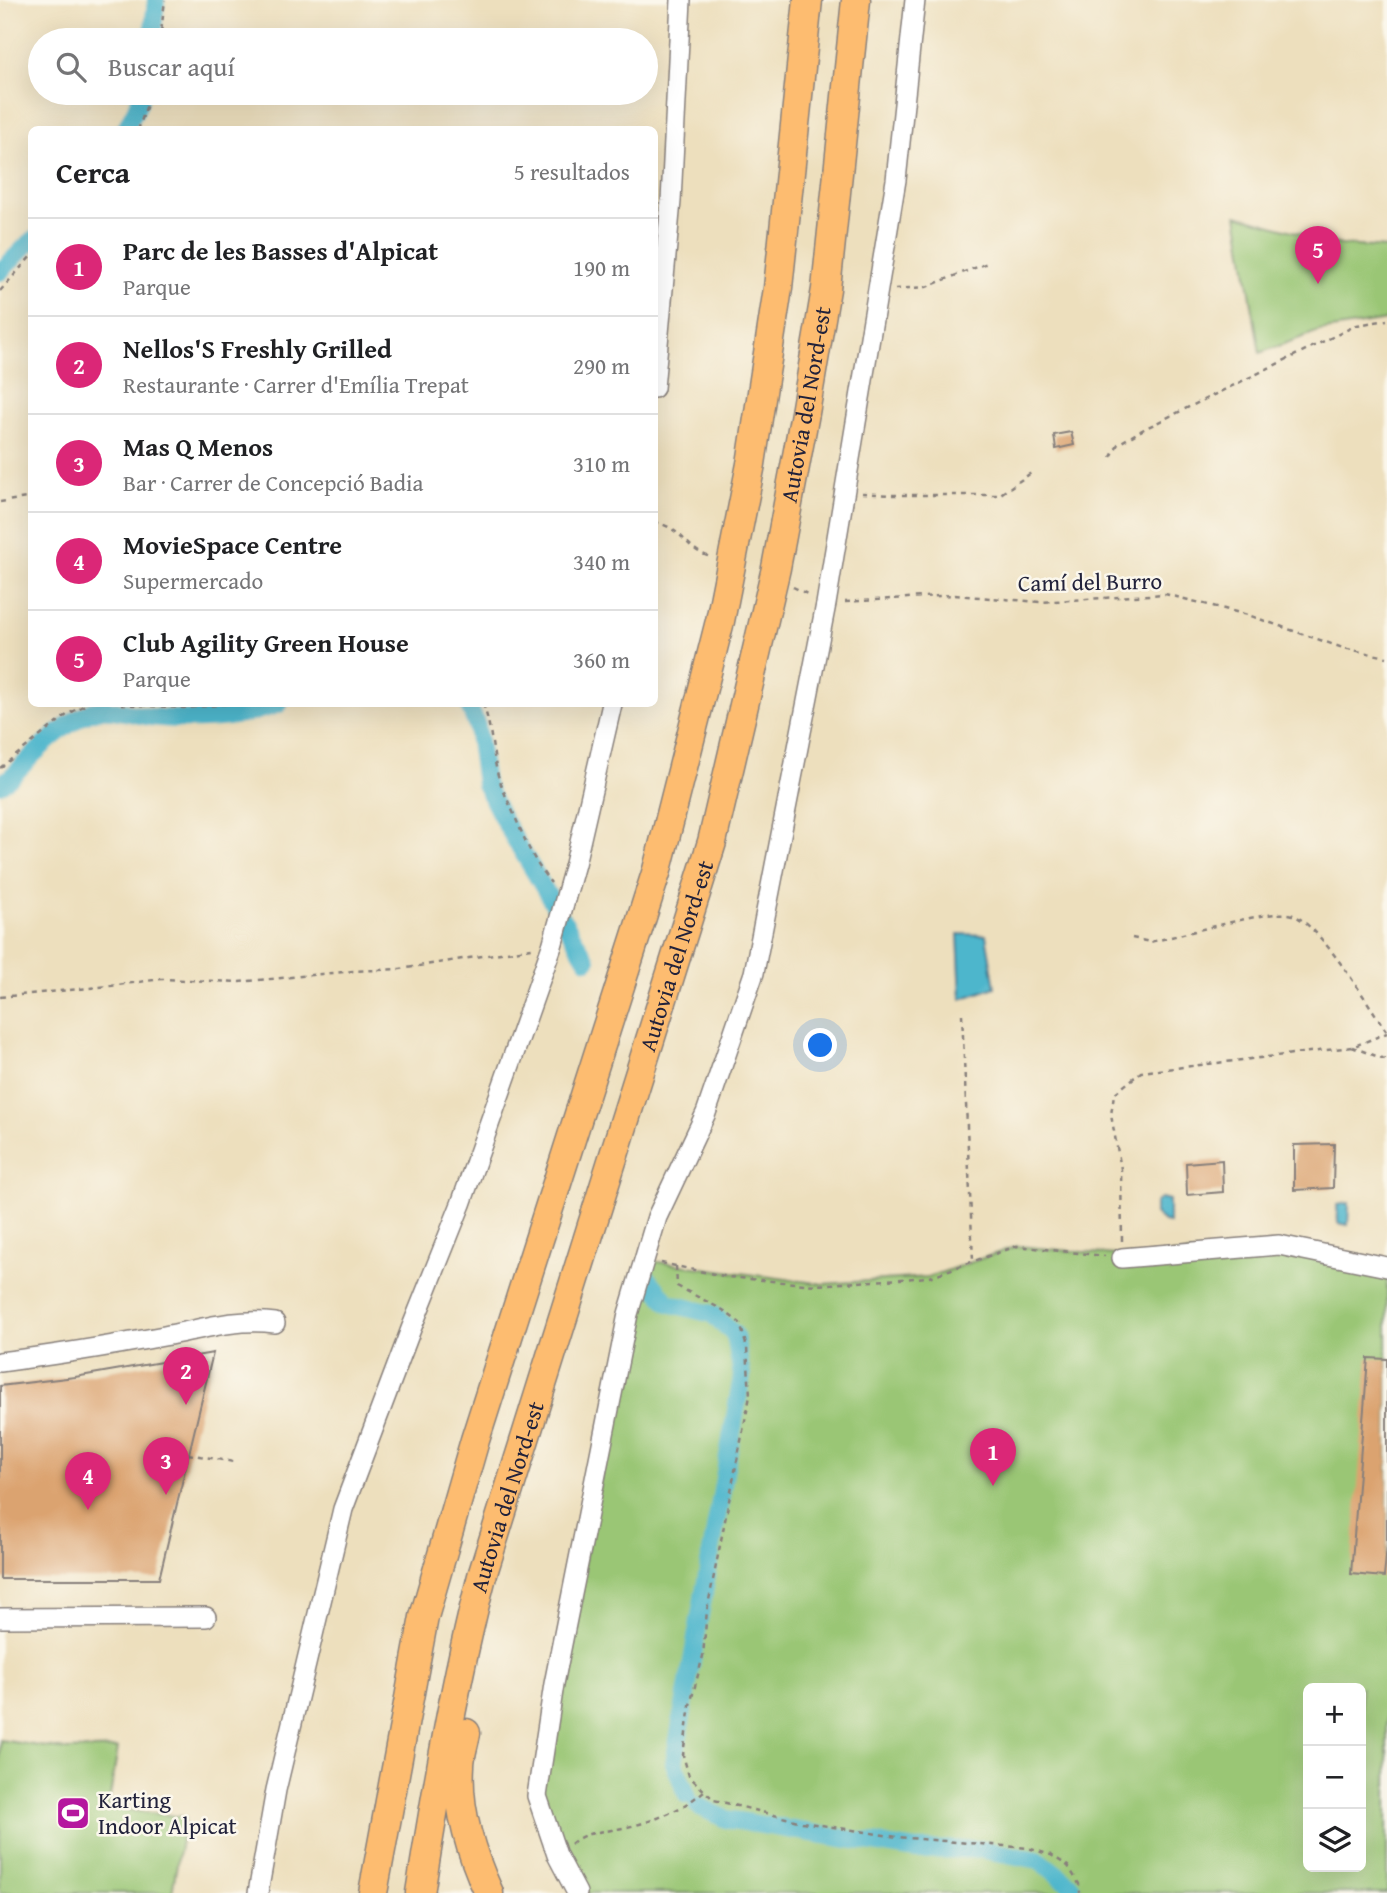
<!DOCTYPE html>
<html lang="es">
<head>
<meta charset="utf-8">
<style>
  body { margin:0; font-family:"Gentium Book Plus",serif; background:#f6f6f6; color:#202124 }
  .controls { position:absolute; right:21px; bottom:21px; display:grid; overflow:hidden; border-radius:10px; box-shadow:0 7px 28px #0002 }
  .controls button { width:63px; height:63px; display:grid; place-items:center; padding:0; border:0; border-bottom:2px solid #e0e0e0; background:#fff; color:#202124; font:35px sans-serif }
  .you { position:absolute; left:821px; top:1046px; width:24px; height:24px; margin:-18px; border:5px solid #fff; border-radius:50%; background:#1a73e8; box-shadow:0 0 0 10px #1a73e833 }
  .badge { display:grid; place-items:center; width:46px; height:46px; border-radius:50%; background:#db2777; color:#fff; font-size:23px; font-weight:700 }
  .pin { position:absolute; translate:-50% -58px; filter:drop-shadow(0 2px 4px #0008) }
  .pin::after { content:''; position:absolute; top:37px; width:24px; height:21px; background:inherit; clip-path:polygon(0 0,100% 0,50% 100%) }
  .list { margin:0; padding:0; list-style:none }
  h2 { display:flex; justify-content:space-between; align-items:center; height:91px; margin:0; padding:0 28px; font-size:30px }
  h2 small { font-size:23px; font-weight:400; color:#757577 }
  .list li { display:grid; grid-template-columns:46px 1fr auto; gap:21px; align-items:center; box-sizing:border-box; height:98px; padding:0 28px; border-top:2px solid #e0e0e0 }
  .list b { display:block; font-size:26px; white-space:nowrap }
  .list p { margin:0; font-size:23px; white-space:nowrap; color:#757577 }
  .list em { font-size:23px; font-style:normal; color:#757577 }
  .icon { flex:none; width:38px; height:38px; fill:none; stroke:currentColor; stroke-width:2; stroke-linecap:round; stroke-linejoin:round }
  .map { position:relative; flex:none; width:1387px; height:1893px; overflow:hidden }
  .search { position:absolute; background:#fff; box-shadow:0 7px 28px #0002; left:28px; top:28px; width:630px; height:77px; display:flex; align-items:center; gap:18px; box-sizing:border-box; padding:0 24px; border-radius:38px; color:#757577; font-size:26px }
  .panel { position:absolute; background:#fff; box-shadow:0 7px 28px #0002; left:28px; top:126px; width:630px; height:581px; border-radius:10px }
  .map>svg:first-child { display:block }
  .green { fill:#9ac674; stroke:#5e7458; stroke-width:2; fill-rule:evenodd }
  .water { fill:#4eb6cc; stroke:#386c84; stroke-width:2 }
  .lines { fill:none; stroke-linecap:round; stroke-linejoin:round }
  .canal { stroke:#4eb6cc; stroke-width:18 }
  .building { fill:#dba36f }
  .minor-casing { stroke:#88807c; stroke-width:22 }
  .highway-casing { stroke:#88807c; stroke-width:31 }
  .path { stroke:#88807c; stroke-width:2.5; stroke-dasharray:5 5; stroke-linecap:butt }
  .minor { stroke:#fff; stroke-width:19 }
  .highway { stroke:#fdbc6f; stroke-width:28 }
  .labels { text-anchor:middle; stroke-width:5; stroke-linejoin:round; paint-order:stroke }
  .street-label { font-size:23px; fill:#22223b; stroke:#fbf7ec }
  .poi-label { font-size:23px; fill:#22223b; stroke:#fbf7ec; text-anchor:start }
</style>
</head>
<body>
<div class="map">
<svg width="1387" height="1893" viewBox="0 0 1387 1893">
  <rect width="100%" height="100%" fill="#fbf7ec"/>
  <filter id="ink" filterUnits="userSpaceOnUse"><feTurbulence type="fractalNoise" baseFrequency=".0143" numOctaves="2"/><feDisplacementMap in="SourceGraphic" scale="14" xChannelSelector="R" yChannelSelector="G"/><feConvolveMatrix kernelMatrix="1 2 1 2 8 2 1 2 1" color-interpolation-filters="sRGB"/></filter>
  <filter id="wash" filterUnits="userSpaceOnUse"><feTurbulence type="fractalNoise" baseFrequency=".00686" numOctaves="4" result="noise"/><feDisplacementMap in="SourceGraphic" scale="28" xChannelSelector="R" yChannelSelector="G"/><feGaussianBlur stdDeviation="1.57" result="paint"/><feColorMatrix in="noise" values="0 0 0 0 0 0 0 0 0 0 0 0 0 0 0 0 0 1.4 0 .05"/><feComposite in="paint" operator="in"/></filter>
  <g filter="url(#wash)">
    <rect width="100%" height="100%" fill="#eddfbd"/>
    <path class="green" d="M1237,215L1341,245L1387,248V320L1319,331L1260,353Z
      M1017,1246L1137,1257L1288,1247L1387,1266V1893H577L537,1796L644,1260L823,1284L929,1277ZM1308,1688H1361V1867H1308Z
      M0,1740L66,1750L118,1748L108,1808L185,1817L172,1893H0Z"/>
    <path class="water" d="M958,934L986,935L995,987L961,999Z
      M1161,1198L1169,1200V1223L1164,1222L1155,1214V1203Z
      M1349,1203L1348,1225L1338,1223L1337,1205Z"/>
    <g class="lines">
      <path class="canal" d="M152,40L156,0
        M125,130L139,103L141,93
        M0,272L32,240
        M468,704L477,726L485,784L505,823L587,960
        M0,784C13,778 22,765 32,756C46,742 75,717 93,711C106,706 136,715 151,717C198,722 234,720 279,704
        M648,1278L668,1303L712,1314L735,1335L742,1376L674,1763L687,1795
        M698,1806L726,1819L916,1850L979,1849L1039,1860L1071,1885V1893"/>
    </g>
    <g id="blocks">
      <path class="building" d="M1071,432L1074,445L1056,449L1054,435Z
        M1334,1144L1333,1188L1294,1190V1145Z
        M1222,1160L1223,1192L1187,1195L1186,1163Z
        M213,1353L159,1579H0V1386L75,1377Z
        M1368,1358L1387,1359V1546L1384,1577L1351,1574Z"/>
    </g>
  </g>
  <g filter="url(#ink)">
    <use href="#blocks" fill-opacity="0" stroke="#88807c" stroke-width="2"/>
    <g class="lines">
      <g class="minor-casing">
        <path id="minor" d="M654,388L671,201L681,0
          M1122,1258L1279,1245L1387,1267
          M0,1362C55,1355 110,1346 164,1336C202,1329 236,1318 275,1323
          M0,1618L206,1617
          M258,1893L276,1790L343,1509L411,1329L461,1204L552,946L575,864L612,704
          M577,1893L557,1855L537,1796L554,1684L628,1314L657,1217L706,1113L754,973L826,604L896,180L915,0"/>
      </g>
      <g class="highway-casing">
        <g id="highway">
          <path d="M466,1733C464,1744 460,1755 460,1766C457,1810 471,1854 489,1893"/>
          <path d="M373,1893L424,1617L475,1440L657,870L720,621L751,464L778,288L808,0"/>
          <path id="s1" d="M420,1893C437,1787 455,1680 482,1576L712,842L776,568L805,413L826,289L856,0"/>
        </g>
      </g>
      <path class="path" d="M160,40L165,0
        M138,130L151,93
        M895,289L926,287L990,262
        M0,291L32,255
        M1111,457L1118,444L1144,429L1357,325L1387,320
        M862,493L889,495H999L1034,471
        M0,502L32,497
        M654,522C684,528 686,551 711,557
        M793,587L809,595
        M845,602L954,595L1040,602L1165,594L1248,615L1343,648L1387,657
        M121,704L184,708L231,704
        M483,704C491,725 492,749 497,772C501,786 507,799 513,812C524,838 533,861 551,883
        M0,768L68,714L87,704
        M1132,938L1150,942C1176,937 1275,907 1293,915C1321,926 1368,1004 1387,1032
        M0,997L110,986L161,979L239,982L353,971L400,969L532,948
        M962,1014L973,1261
        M1352,1047L1387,1060
        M1122,1241L1121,1169L1111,1115L1114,1094L1141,1072L1352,1047L1387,1033
        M661,1263L728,1277L816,1285L929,1277L1017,1246L1105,1256
        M676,1266L677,1286L723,1310L740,1323L747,1348L750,1396L707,1610L703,1656L690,1705L683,1755L689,1776L714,1800L802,1822L897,1837L1028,1848L1051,1855L1068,1866L1079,1884L1080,1893
        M188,1454L234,1462
        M571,1844C586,1831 598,1833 617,1829C648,1824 681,1811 704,1791"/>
      <use href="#minor" class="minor"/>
      <use href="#highway" class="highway"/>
    </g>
  </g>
  <defs>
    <g id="stadium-square" transform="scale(1.75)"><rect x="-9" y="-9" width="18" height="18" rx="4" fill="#b5179e" stroke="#fbf7ec"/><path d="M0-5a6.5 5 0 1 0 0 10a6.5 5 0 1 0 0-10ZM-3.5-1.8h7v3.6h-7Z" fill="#fff"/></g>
  </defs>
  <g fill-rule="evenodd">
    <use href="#stadium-square" x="73" y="1813"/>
  </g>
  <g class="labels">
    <g class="street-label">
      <text dy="8" stroke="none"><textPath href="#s1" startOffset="1540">Autovia del Nord-est</textPath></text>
      <text transform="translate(1090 582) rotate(-1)" y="8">Camí del Burro</text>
      <text dy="8" stroke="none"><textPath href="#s1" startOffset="973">Autovia del Nord-est</textPath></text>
      <text dy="8" stroke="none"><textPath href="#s1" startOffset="406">Autovia del Nord-est</textPath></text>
    </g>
    <g class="poi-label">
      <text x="98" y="1808">Karting<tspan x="98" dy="26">Indoor Alpicat</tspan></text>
    </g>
  </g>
</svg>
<div class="controls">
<button>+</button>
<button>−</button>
<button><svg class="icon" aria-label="layers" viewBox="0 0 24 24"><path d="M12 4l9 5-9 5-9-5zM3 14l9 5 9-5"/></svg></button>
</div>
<div class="you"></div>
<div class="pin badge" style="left:993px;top:1486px">1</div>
<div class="pin badge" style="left:186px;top:1405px">2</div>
<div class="pin badge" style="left:166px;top:1495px">3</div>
<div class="pin badge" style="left:88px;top:1510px">4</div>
<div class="pin badge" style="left:1318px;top:284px">5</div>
<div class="search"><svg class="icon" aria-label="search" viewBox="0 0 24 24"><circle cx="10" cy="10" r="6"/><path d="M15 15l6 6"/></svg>Buscar aquí</div>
<section class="panel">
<h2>Cerca<small>5 resultados</small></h2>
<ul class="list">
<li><span class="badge">1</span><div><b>Parc de les Basses d'Alpicat</b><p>Parque</p></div><em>190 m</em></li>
<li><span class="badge">2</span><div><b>Nellos'S Freshly Grilled</b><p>Restaurante · Carrer d'Emília Trepat</p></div><em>290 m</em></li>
<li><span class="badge">3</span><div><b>Mas Q Menos</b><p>Bar · Carrer de Concepció Badia</p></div><em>310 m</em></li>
<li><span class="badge">4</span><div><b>MovieSpace Centre</b><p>Supermercado</p></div><em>340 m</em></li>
<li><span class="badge">5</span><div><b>Club Agility Green House</b><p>Parque</p></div><em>360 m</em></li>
</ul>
</section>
</div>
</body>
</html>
